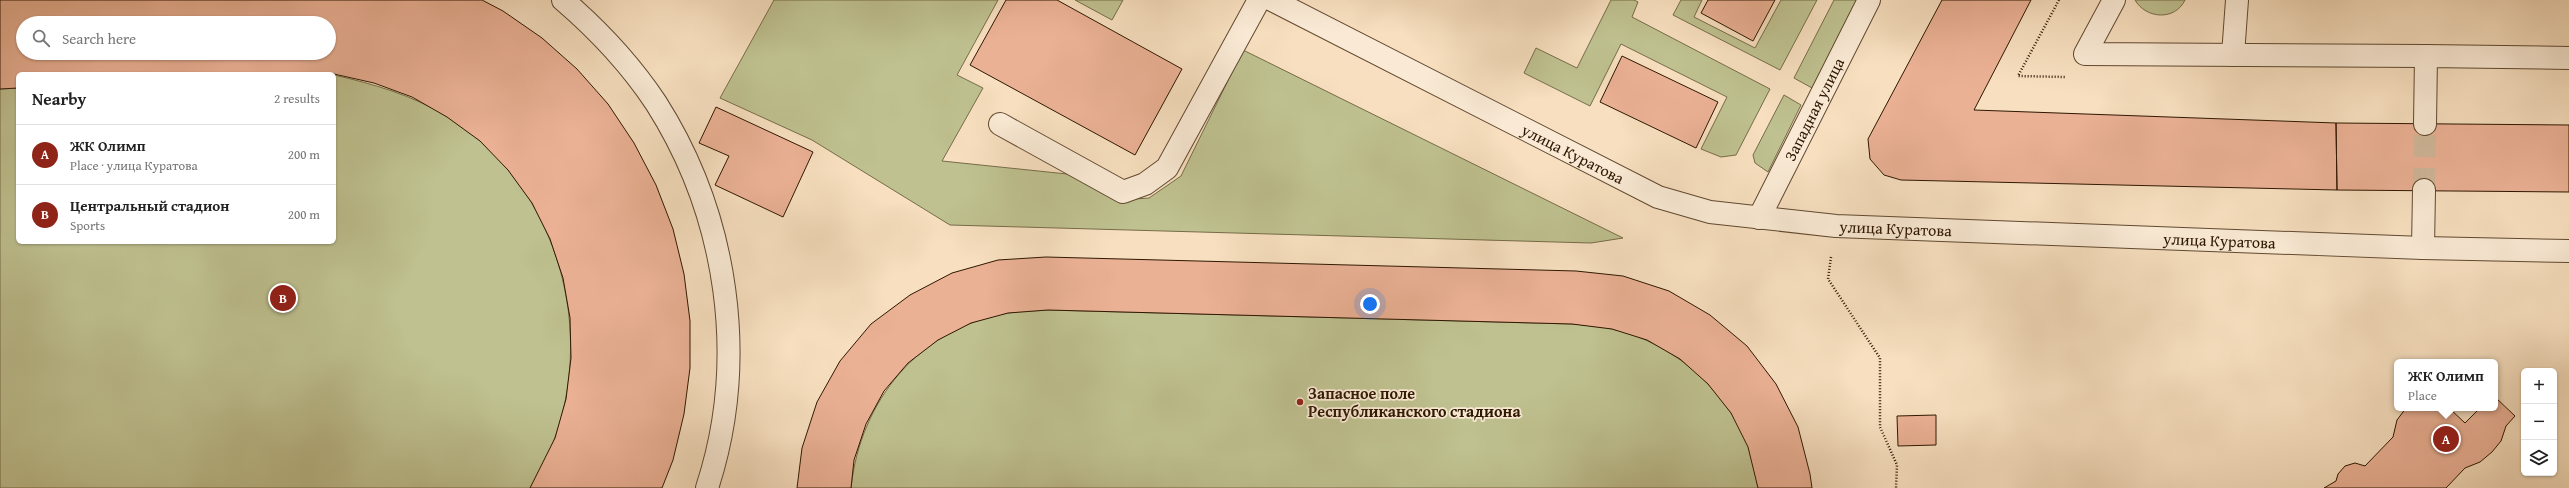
<!DOCTYPE html>
<html lang="en">
<head>
<meta charset="utf-8">
<style>
  body { margin:0; font-family:"Gentium Book Plus",serif; background:#f2f2f2; color:#222 }
  .controls { position:absolute; right:12px; bottom:12px; display:grid; overflow:hidden; border-radius:6px; box-shadow:0 1px 3px #0004 }
  .controls button { width:36px; height:36px; display:grid; place-items:center; padding:0; border:0; border-bottom:1px solid #e0e0e0; background:#fff; color:#222; font:20px sans-serif }
  .you { position:absolute; left:1370px; top:304px; width:14px; height:14px; margin:-10px; border:3px solid #fff; border-radius:50%; background:#1a73e8; box-shadow:0 0 0 6px #1a73e833 }
  .badge { display:grid; place-items:center; width:26px; height:26px; border-radius:50%; background:#8f2418; color:#fff; font-size:13px; font-weight:700 }
  .pin { position:absolute; translate:-50% -50%; border:2px solid #fff; box-shadow:0 1px 4px #0006 }
  .popup { position:absolute; left:2394px; top:359px; width:104px; height:52px; box-sizing:border-box; display:grid; place-content:center; border-radius:6px; background:#fff; filter:drop-shadow(0 1px 3px #0005); font-size:13px; white-space:nowrap; color:#767676 }
  .popup b { font-size:15px; color:#222 }
  .popup::after { content:''; position:absolute; left:50%; top:100%; margin-left:-8px; border:8px solid transparent; border-top-color:#fff }
  .list { margin:0; padding:0; list-style:none }
  h2 { display:flex; justify-content:space-between; align-items:center; height:52px; margin:0; padding:0 16px; font-size:17px }
  h2 small { font-size:13px; font-weight:400; color:#767676 }
  .list li { display:grid; grid-template-columns:26px 1fr auto; gap:12px; align-items:center; box-sizing:border-box; height:60px; padding:0 16px; border-top:1px solid #e0e0e0 }
  .list b { display:block; font-size:15px; white-space:nowrap }
  .list p { margin:0; font-size:13px; white-space:nowrap; color:#767676 }
  .list em { font-size:13px; font-style:normal; color:#767676 }
  .icon { flex:none; width:22px; height:22px; fill:none; stroke:currentColor; stroke-width:2; stroke-linecap:round; stroke-linejoin:round }
  .map { position:relative; flex:none; width:2569px; height:488px; overflow:hidden }
  .search { position:absolute; background:#fff; box-shadow:0 1px 3px #0004; left:16px; top:16px; width:320px; height:44px; display:flex; align-items:center; gap:10px; box-sizing:border-box; padding:0 14px; border-radius:22px; color:#767676; font-size:15px }
  .panel { position:absolute; background:#fff; box-shadow:0 1px 3px #0004; left:16px; top:72px; width:320px; height:172px; border-radius:6px }
  .map>svg:first-child { display:block }
  .green { fill:#bfc190; stroke:#766c48 }
  .building { fill:#ebb195; stroke:#2e1700; fill-rule:evenodd }
  .lines { fill:none; stroke-linecap:round; stroke-linejoin:round }
  .minor-tunnel { stroke:#cfb799; stroke-width:22; stroke-dasharray:22 11; stroke-linecap:butt }
  .minor-casing { stroke:#604930; stroke-width:24 }
  .path { stroke:#2e1700; stroke-width:2.5; stroke-dasharray:1 2; stroke-linecap:butt }
  .minor { stroke:#faead5; stroke-width:22 }
  .poi-dot { fill:#8f2418; stroke:#faead5; stroke-width:1.5 }
  .labels { text-anchor:middle; stroke-width:3.5; stroke-linejoin:round; paint-order:stroke }
  .street-label { font-size:16px; fill:#2e1700; stroke:#faead5 }
  .poi-label { font-size:16px; font-weight:bold; fill:#2e1700; stroke:#faead5; text-anchor:start }
</style>
</head>
<body>
<div class="map">
<svg width="2569" height="488" viewBox="0 0 2569 488">
  <rect width="100%" height="100%" fill="#f7dfbf"/>
  <filter id="stains"><feTurbulence type="fractalNoise" baseFrequency=".005" numOctaves="4"/><feColorMatrix values="0 0 0 0 .2 0 0 0 0 .09 0 0 0 0 .02 0 0 0 .5 -.17"/></filter>
  <radialGradient id="worn" r=".72"><stop offset=".6" stop-color="#630" stop-opacity="0"/><stop offset="1" stop-color="#630" stop-opacity=".3"/></radialGradient>
  <path class="green" d="M774,0H998L957,75L983,88L942,161L1067,174L1121,200L1149,198L1181,176L1243,50L1623,238L1591,243L950,225L812,140L720,98Z
    M1075,0H1123L1112,20Z
    M1611,0H1634L1638,2L1632,17L1770,89L1736,155L1721,157L1701,149L1727,97L1621,44L1590,106L1524,73L1536,48L1577,68Z
    M1681,0H1702L1694,17L1755,48L1781,0H1817L1780,70L1673,15Z
    M1834,0H1857L1812,88L1794,78Z
    M2135,0H2185C2175,21 2146,19 2135,0Z
    M334,75C374,84 411,95 447,116C570,191 608,368 530,488H0V89L18,88V242H334Z
    M1784,95L1801,105L1768,172L1755,163L1753,155Z
    M1048,310L1572,324C1585,325 1599,326 1612,329C1672,342 1726,389 1748,446C1753,459 1755,474 1758,488H851C860,401 919,328 1008,313C1021,311 1035,311 1048,310Z"/>
  <path class="building" d="M0,0H482L503,11L542,38L577,69L608,104L634,143L656,185L673,229L684,274L690,321V368L684,414L673,460L662,488H530L555,438L566,399L571,358L570,318L563,278L550,239L532,203L508,170L480,141L447,117L412,97L374,83L334,74H18V88L0,89ZM23,23H329V53H23Z
    M1006,0H1057L1182,69L1135,155L970,65Z
    M1708,0H1775L1753,41L1701,13Z
    M1942,0H2031L1974,110L2336,123L2337,190L1901,180L1884,175L1870,159L1868,139Z
    M1622,56L1718,102L1696,148L1600,102Z
    M716,107L813,152L783,217L715,185L729,156L699,143Z
    M2336,123L2569,125V192L2337,190Z
    M1046,257L1576,271L1623,276L1669,291L1710,315L1747,346L1776,384L1798,427L1810,474L1812,488H1758L1748,447L1731,413L1708,384L1680,359L1647,340L1612,329L1572,324L1048,310L1008,313L971,323L938,340L908,363L884,391L866,424L854,460L851,488H797L802,448L817,402L840,361L871,324L910,295L952,273L998,260Z
    M2495,397L2515,416L2506,426L2501,441L2492,452L2480,462L2465,468L2446,488H2324L2336,481L2338,474L2345,466L2355,463L2365,466L2393,437L2397,420L2406,408H2449L2465,423L2480,408H2495Z
    M1936,415V445L1898,446L1897,416Z"/>
  <g class="lines">
    <path class="minor-tunnel" d="M2424,190L2425,124"/>
    <g class="minor-casing">
      <g id="minor">
        <path d="M563,0C598,30 630,64 656,103C728,216 749,360 707,488"/>
        <path id="s1" d="M1272,0L1658,197L1710,212L1836,226L2423,248L2569,251"/>
        <path d="M2114,0L2085,54L2426,56"/>
        <path d="M2233,55L2237,0"/>
        <path d="M1000,124L1123,192L1145,184L1167,168L1259,0"/>
        <path d="M2425,124L2426,56L2569,58"/>
        <path id="s2" d="M1759,218L1869,0"/>
        <path d="M2423,248L2424,190"/>
      </g>
    </g>
    <path class="path" d="M2059,0L2018,76L2066,77
      M1831,257L1828,279L1880,358V427L1897,465L1896,488"/>
    <use href="#minor" class="minor"/>
  </g>
  <circle class="poi-dot" cx="1300" cy="402" r="4"/>
  <g class="labels">
    <g class="street-label">
      <text dy="6" stroke="none"><textPath href="#s2" startOffset="122">Западная улица</textPath></text>
      <text dy="6" stroke="none"><textPath href="#s1" startOffset="338">улица Куратова</textPath></text>
      <text dy="6" stroke="none"><textPath href="#s1" startOffset="674">улица Куратова</textPath></text>
      <text dy="6" stroke="none"><textPath href="#s1" startOffset="998">улица Куратова</textPath></text>
    </g>
    <g class="poi-label">
      <text x="1308" y="399">Запасное поле<tspan x="1308" dy="18">Республиканского стадиона</tspan></text>
    </g>
  </g>
  <rect width="100%" height="100%" filter="url(#stains)"/>
  <rect width="100%" height="100%" fill="url(#worn)"/>
</svg>
<div class="controls">
<button>+</button>
<button>−</button>
<button><svg class="icon" aria-label="layers" viewBox="0 0 24 24"><path d="M12 4l9 5-9 5-9-5zM3 14l9 5 9-5"/></svg></button>
</div>
<div class="you"></div>
<div class="pin badge" style="left:2446px;top:439px">A</div>
<div class="popup"><b>ЖК Олимп</b>Place</div>
<div class="pin badge" style="left:283px;top:298px">B</div>
<div class="search"><svg class="icon" aria-label="search" viewBox="0 0 24 24"><circle cx="10" cy="10" r="6"/><path d="M15 15l6 6"/></svg>Search here</div>
<section class="panel">
<h2>Nearby<small>2 results</small></h2>
<ul class="list">
<li><span class="badge">A</span><div><b>ЖК Олимп</b><p>Place · улица Куратова</p></div><em>200 m</em></li>
<li><span class="badge">B</span><div><b>Центральный стадион</b><p>Sports</p></div><em>200 m</em></li>
</ul>
</section>
</div>
</body>
</html>
